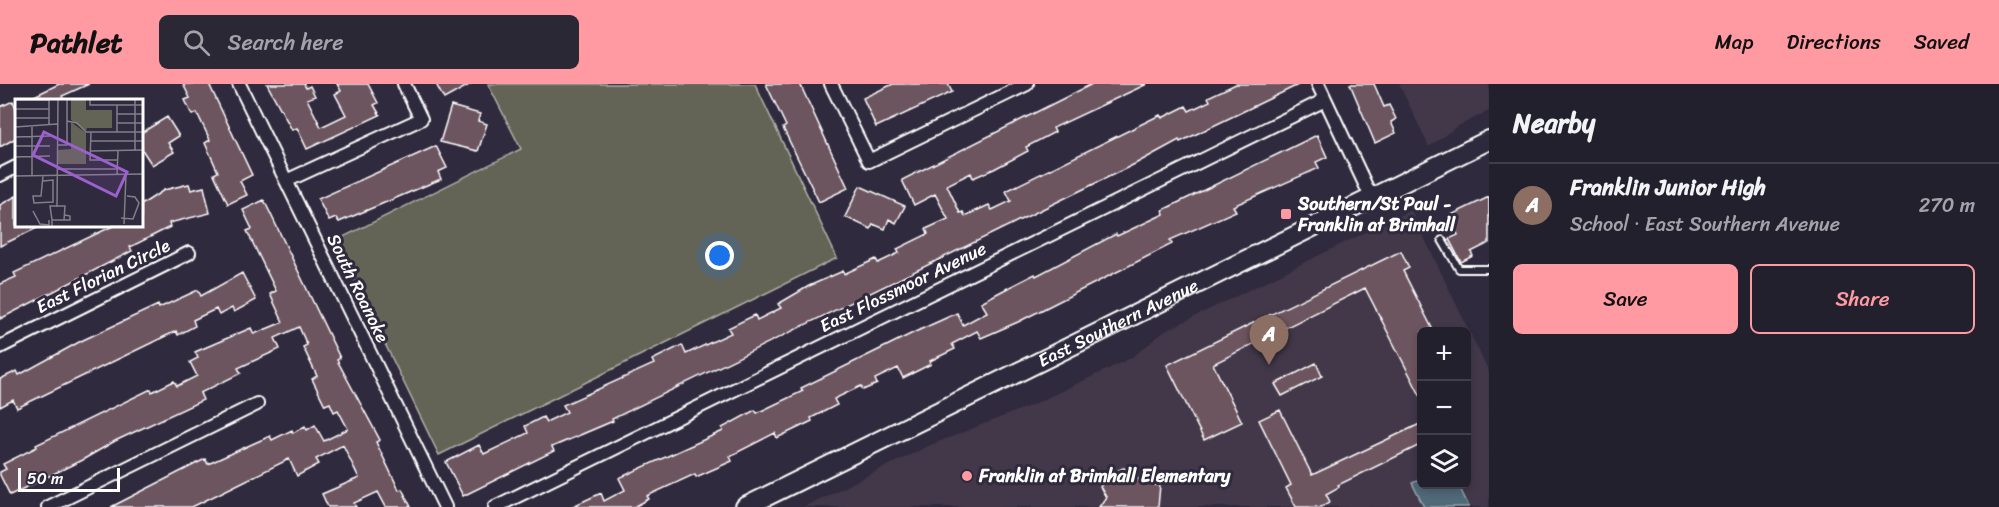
<!DOCTYPE html>
<html lang="en">
<head>
<meta charset="utf-8">
<style>
  body { margin:0; font-family:Sriracha,sans-serif; background:#2b2836; color:#f1f3f6 }
  .controls { position:absolute; right:18px; bottom:18px; display:grid; overflow:hidden; border-radius:9px; box-shadow:0 3px 9px #0003 }
  .controls button { width:54px; height:54px; display:grid; place-items:center; padding:0; border:0; border-bottom:2px solid #403e4a; background:#23202e; color:#f1f3f6; font:30px sans-serif }
  .scale { position:absolute; left:18px; bottom:15px; width:102px; box-sizing:border-box; padding-left:6px; border:3px solid #fff; border-top:0; font-size:16px; line-height:21px; white-space:nowrap; color:#fff; -webkit-text-stroke:4px #2f2a3d; paint-order:stroke }
  .you { position:absolute; left:720px; top:172px; width:21px; height:21px; margin:-15px; border:4px solid #fff; border-radius:50%; background:#1a73e8; box-shadow:0 0 0 9px #1a73e833 }
  .badge { display:grid; place-items:center; width:39px; height:39px; border-radius:50%; background:#ff9aa2; color:#fff; font-size:20px; font-weight:700 }
  .pin { position:absolute; translate:-50% -50px; filter:drop-shadow(0 2px 3px #0008) }
  .pin::after { content:''; position:absolute; top:32px; width:21px; height:18px; background:inherit; clip-path:polygon(0 0,100% 0,50% 100%) }
  .list { margin:0; padding:0; list-style:none }
  h2 { display:flex; justify-content:space-between; align-items:center; height:78px; margin:0; padding:0 24px; font-size:26px }
  h2 small { font-size:20px; font-weight:400; color:#a3a3aa }
  .list li { display:grid; grid-template-columns:39px 1fr auto; gap:18px; align-items:center; box-sizing:border-box; height:84px; padding:0 24px; border-top:2px solid #403e4a }
  .list b { display:block; font-size:22px; white-space:nowrap }
  .list p { margin:0; font-size:20px; white-space:nowrap; color:#a3a3aa }
  .list em { font-size:20px; font-style:normal; color:#a3a3aa }
  .actions { display:flex; gap:12px; padding:18px 24px }
  .actions a { flex:1; padding:14px 0; border:2px solid #ff9aa2; border-radius:9px; text-align:center; font-size:21px; color:#ff9aa2 }
  .actions .main { background:#ff9aa2; color:#111 }
  .icon { flex:none; width:33px; height:33px; fill:none; stroke:currentColor; stroke-width:2; stroke-linecap:round; stroke-linejoin:round }
  .map { position:relative; flex:none; width:1489px; height:423px; overflow:hidden }
  header { display:flex; align-items:center; gap:36px; box-sizing:border-box; height:84px; padding:0 30px; background:#ff9aa2; color:#111 }
  header strong { font-size:28px }
  nav { display:flex; gap:33px; margin-inline-start:auto; font-size:21px }
  .search { width:420px; height:54px; background:#2b2836; display:flex; align-items:center; gap:15px; box-sizing:border-box; padding:0 21px; border-radius:9px; color:#a3a3aa; font-size:22px }
  main { display:flex }
  aside { flex:1; background:#23202e }
  .map>svg:first-child { display:block }
  .built { fill:#423748; fill-rule:evenodd }
  .green { fill:#646456; stroke:#b2b2aa; stroke-width:1.5 }
  .water { fill:#516a7a; stroke:#97a6af; stroke-width:1.5 }
  .building { fill:#6d5560; stroke:#fff; stroke-width:1.5 }
  .lines { fill:none; stroke-linecap:round; stroke-linejoin:round }
  .lane-casing { stroke:#fff; stroke-width:10 }
  .street-casing { stroke:#fff; stroke-width:16 }
  .secondary-casing { stroke:#fff; stroke-width:22 }
  .lane { stroke:#2f2a3d; stroke-width:6 }
  .street { stroke:#2f2a3d; stroke-width:12 }
  .secondary { stroke:#2f2a3d; stroke-width:18 }
  .poi-dot { fill:#ff9aa2; stroke:#2f2a3d; stroke-width:2 }
  .labels { text-anchor:middle; stroke-width:6; stroke-linejoin:round; paint-order:stroke }
  .poi-label { font-size:18px; font-weight:bold; fill:#fff; stroke:#2f2a3d; text-anchor:start }
  .street-label { font-size:18px; fill:#fff; stroke:#2f2a3d }
  .inset-road { fill:none; stroke:#827f8b; stroke-width:1.5 }
  .view { fill:#9c61cf; fill-opacity:0.15; stroke:#9c61cf; stroke-width:3 }
  .inset-edge { fill:none; stroke:#fff; stroke-width:3 }
</style>
</head>
<body>
<header>
<strong>Pathlet</strong>
<div class="search"><svg class="icon" aria-label="search" viewBox="0 0 24 24"><circle cx="10" cy="10" r="6"/><path d="M15 15l6 6"/></svg>Search here</div>
<nav><a>Map</a><a>Directions</a><a>Saved</a></nav>
</header>
<main>
<div class="map">
<svg width="1489" height="423" viewBox="0 0 1489 423">
  <rect width="100%" height="100%" fill="#2f2a3d"/>
  <filter id="ink" filterUnits="userSpaceOnUse"><feTurbulence type="fractalNoise" baseFrequency=".0167" numOctaves="2"/><feDisplacementMap in="SourceGraphic" scale="12" xChannelSelector="R" yChannelSelector="G"/><feConvolveMatrix kernelMatrix="1 2 1 2 8 2 1 2 1" color-interpolation-filters="sRGB"/></filter>
  <g filter="url(#ink)">
    <path class="built" d="M1399,0H1489V27L1456,43L1429,63Z
      M1411,126L1489,288V423H803L928,362L1032,321L1131,274L1165,247ZM1422,248H1466V400H1422Z"/>
    <path class="green" d="M488,0H755L837,174L439,371L335,157L521,65Z"/>
    <path class="water" d="M1421,395L1422,400H1466L1460,404L1469,423H1424L1412,399Z"/>
    <path class="building" d="M59,0H89L62,12L64,16H26Z
      M183,0H209L252,91L240,97L247,111L228,120L214,90L218,88L205,59L210,56L197,29L192,31L185,16L190,14Z
      M267,0H304L306,4L310,2L315,12L307,15L321,43L346,31L335,10L341,7L337,0H368L378,19L374,21L380,31L307,65L297,44L292,46Z
      M436,0H471L444,15Z
      M766,0H800L848,104L819,118L783,44L786,42Z
      M893,0H948L952,8L876,43L863,14Z
      M1092,0H1147L1053,44L1055,48L1026,63L1028,67L994,85L973,94L971,89L947,101L960,129L963,128L965,132L989,121L992,126L1011,117L1006,107L1160,31L1162,34L1186,22L1189,27L1210,17L1208,13L1236,0H1300L1180,58L1179,56L1135,80L612,335L613,337L552,363L554,367L463,412L446,378L479,361L484,370L528,349L525,342L543,333L546,338L567,328L563,321L654,280L652,276L682,261L686,270L731,249L728,244L755,231L757,236L781,224L778,220L809,202L843,187L844,190L876,175L878,179L899,169L897,165L928,150L926,145L948,135L935,110L914,121L902,96Z
      M1350,0H1374L1384,23L1389,21L1396,35L1391,38L1396,49L1375,59Z
      M13,17L16,24V54L0,63V23Z
      M451,22L480,30L478,37L487,40L478,67L440,58Z
      M167,33L179,52L168,59L174,68L152,81L141,64V49Z
      M1317,51L1327,73L1316,78L1319,84L1233,122L1236,127L1170,156L1172,160L1018,238L981,254L977,247L952,260L955,265L930,277L931,280L903,294L898,284L875,295L877,300L863,306L861,302L834,315L837,321L811,334L812,337L777,354L775,349L730,372L732,377L696,393L695,390L647,412L649,415L634,423H571L601,409L604,417L625,406L619,394L723,347L722,344L755,326L757,329L803,307L801,304L915,248L957,229L963,241L987,228L981,218L1002,207L1035,190L1036,192L1116,150L1117,152L1164,130L1163,126Z
      M436,62L447,84L438,88L441,95L339,138L336,134L329,137L318,115Z
      M189,100L191,106L204,103L210,129L169,139L170,143L130,163L132,167L0,235V200L16,193L14,189L115,141H141V121L164,106Z
      M860,102L905,122L896,139L889,135L885,145L873,140L871,145L845,133Z
      M16,112V141H43L0,162V121Z
      M1489,113V159L1471,168L1473,172L1461,178L1449,155L1458,151L1449,132Z
      M264,116L340,274L337,276L380,356L376,358L399,406L402,405L411,423H386L378,408L354,419L356,423H328L322,410L359,394L343,361L316,375L319,380L297,392L289,375L192,423H111L205,375L208,380L270,352L272,356L292,346L293,349L305,342L307,346L315,341L324,357L348,345L338,326L334,328L330,319L325,321L312,295L317,292L303,263L307,261L299,243L275,254L280,265L238,284L241,289L200,309L203,316L115,357L84,375L10,411L0,391V388L6,385L3,380L37,363L36,361L151,305L152,308L174,297L177,302L197,292L190,278L198,274L195,268L251,244L254,250L283,238L270,210L276,207L247,147L252,145L243,126Z
      M1401,167L1409,184L1403,187L1432,244L1422,248V315L1365,204L1213,280L1242,338L1204,356L1167,281Z
      M242,189L256,216L234,228L232,224L219,231L216,225L193,236L195,242L178,251L176,247L17,324L13,316L0,323V295L17,287L19,291L81,257L158,221L159,224L198,206L201,212Z
      M1316,279L1322,292L1282,312L1275,300Z
      M1280,326L1312,391L1422,339V360L1338,401L1339,403L1326,410L1330,418L1321,423H1296L1286,404L1291,401L1259,336Z
      M1123,384L1134,387L1139,397L1155,398V401H1160L1158,423H1099L1106,413L1100,403L1109,391Z"/>
    <g class="lines">
      <g class="lane-casing">
        <path id="lane" d="M1442,156L1459,185H1489"/>
      </g>
      <g class="street-casing">
        <path id="street" d="M239,0L445,423
          M831,0L869,77L1027,0
          M1318,0L1372,115
          M0,91L16,83
          M286,97L421,35L404,0
          M0,263L189,169
          M48,423L257,320
          M495,423L1325,16"/>
      </g>
      <g class="secondary-casing">
        <g id="secondary">
          <path id="s1" d="M745,423L1489,56"/>
        </g>
      </g>
      <use href="#lane" class="lane"/>
      <use href="#street" class="street"/>
      <use href="#secondary" class="secondary"/>
    </g>
  </g>
  <g class="poi-dot">
    <rect x="1280" y="124" width="12" height="12" rx="3"/>
    <circle cx="967" cy="392" r="6"/>
  </g>
  <g class="labels">
    <g class="poi-label">
      <text x="1298" y="126">Southern/St Paul -<tspan x="1298" dy="21">Franklin at Brimhall</tspan></text>
      <text x="979" y="398">Franklin at Brimhall Elementary</text>
    </g>
    <g class="street-label">
      <text transform="translate(103 192) rotate(-26)" y="6">East Florian Circle</text>
      <text transform="translate(903 203) rotate(-26)" y="6">East Flossmoor Avenue</text>
      <text transform="translate(358 204) rotate(64)" y="6">South Roanoke</text>
      <text dy="6" stroke="none"><textPath href="#s1" startOffset="416">East Southern Avenue</textPath></text>
    </g>
  </g>
  <g transform="translate(15 15)">
    <rect width="128" height="128" fill="#2f2a3d"/>
    <path d="M56,0H71V11H97V29H72L71,32L56,21ZM56,23L71,34V65H43V51L56,50Z" fill="#646456"/>
    <path class="inset-road" d="M34,0V26M75,0V6H128M0,1H34M0,10H34M102,15H128M0,19H34M52,22L62,24L71,33H128M102,24H128M0,28L42,25M76,33L75,61H103M102,33V6M0,38L35,37M76,42H128M42,46H52V0M0,47H35M120,51V0M75,52L128,51M0,58L35,57M42,70H103M102,76L103,52M0,77L128,75M17,77V28M28,77L26,97H18L19,104L38,103V81L28,82M42,108L43,0M21,118L18,112L25,125L34,126V121M106,119L118,120L124,104L120,98L112,97M37,121L35,107H50L49,121M109,125L111,76M37,127V121H55V117L50,116M95,127H128"/>
    <path class="view" d="M29,33L112,73L101,97L18,56Z"/>
    <rect width="128" height="128" class="inset-edge"/>
  </g>
</svg>
<div class="controls">
<button>+</button>
<button>−</button>
<button><svg class="icon" aria-label="layers" viewBox="0 0 24 24"><path d="M12 4l9 5-9 5-9-5zM3 14l9 5 9-5"/></svg></button>
</div>
<div class="scale">50 m</div>
<div class="you"></div>
<div class="pin badge" style="left:1269px;top:281px;background:#8d6e63">A</div>
</div>
<aside>
<h2>Nearby<small></small></h2>
<ul class="list">
<li><span class="badge" style="background:#8d6e63">A</span><div><b>Franklin Junior High</b><p>School · East Southern Avenue</p></div><em>270 m</em></li>
</ul>
<div class="actions"><a class="main">Save</a><a>Share</a></div>
</aside>
</main>
</body>
</html>
